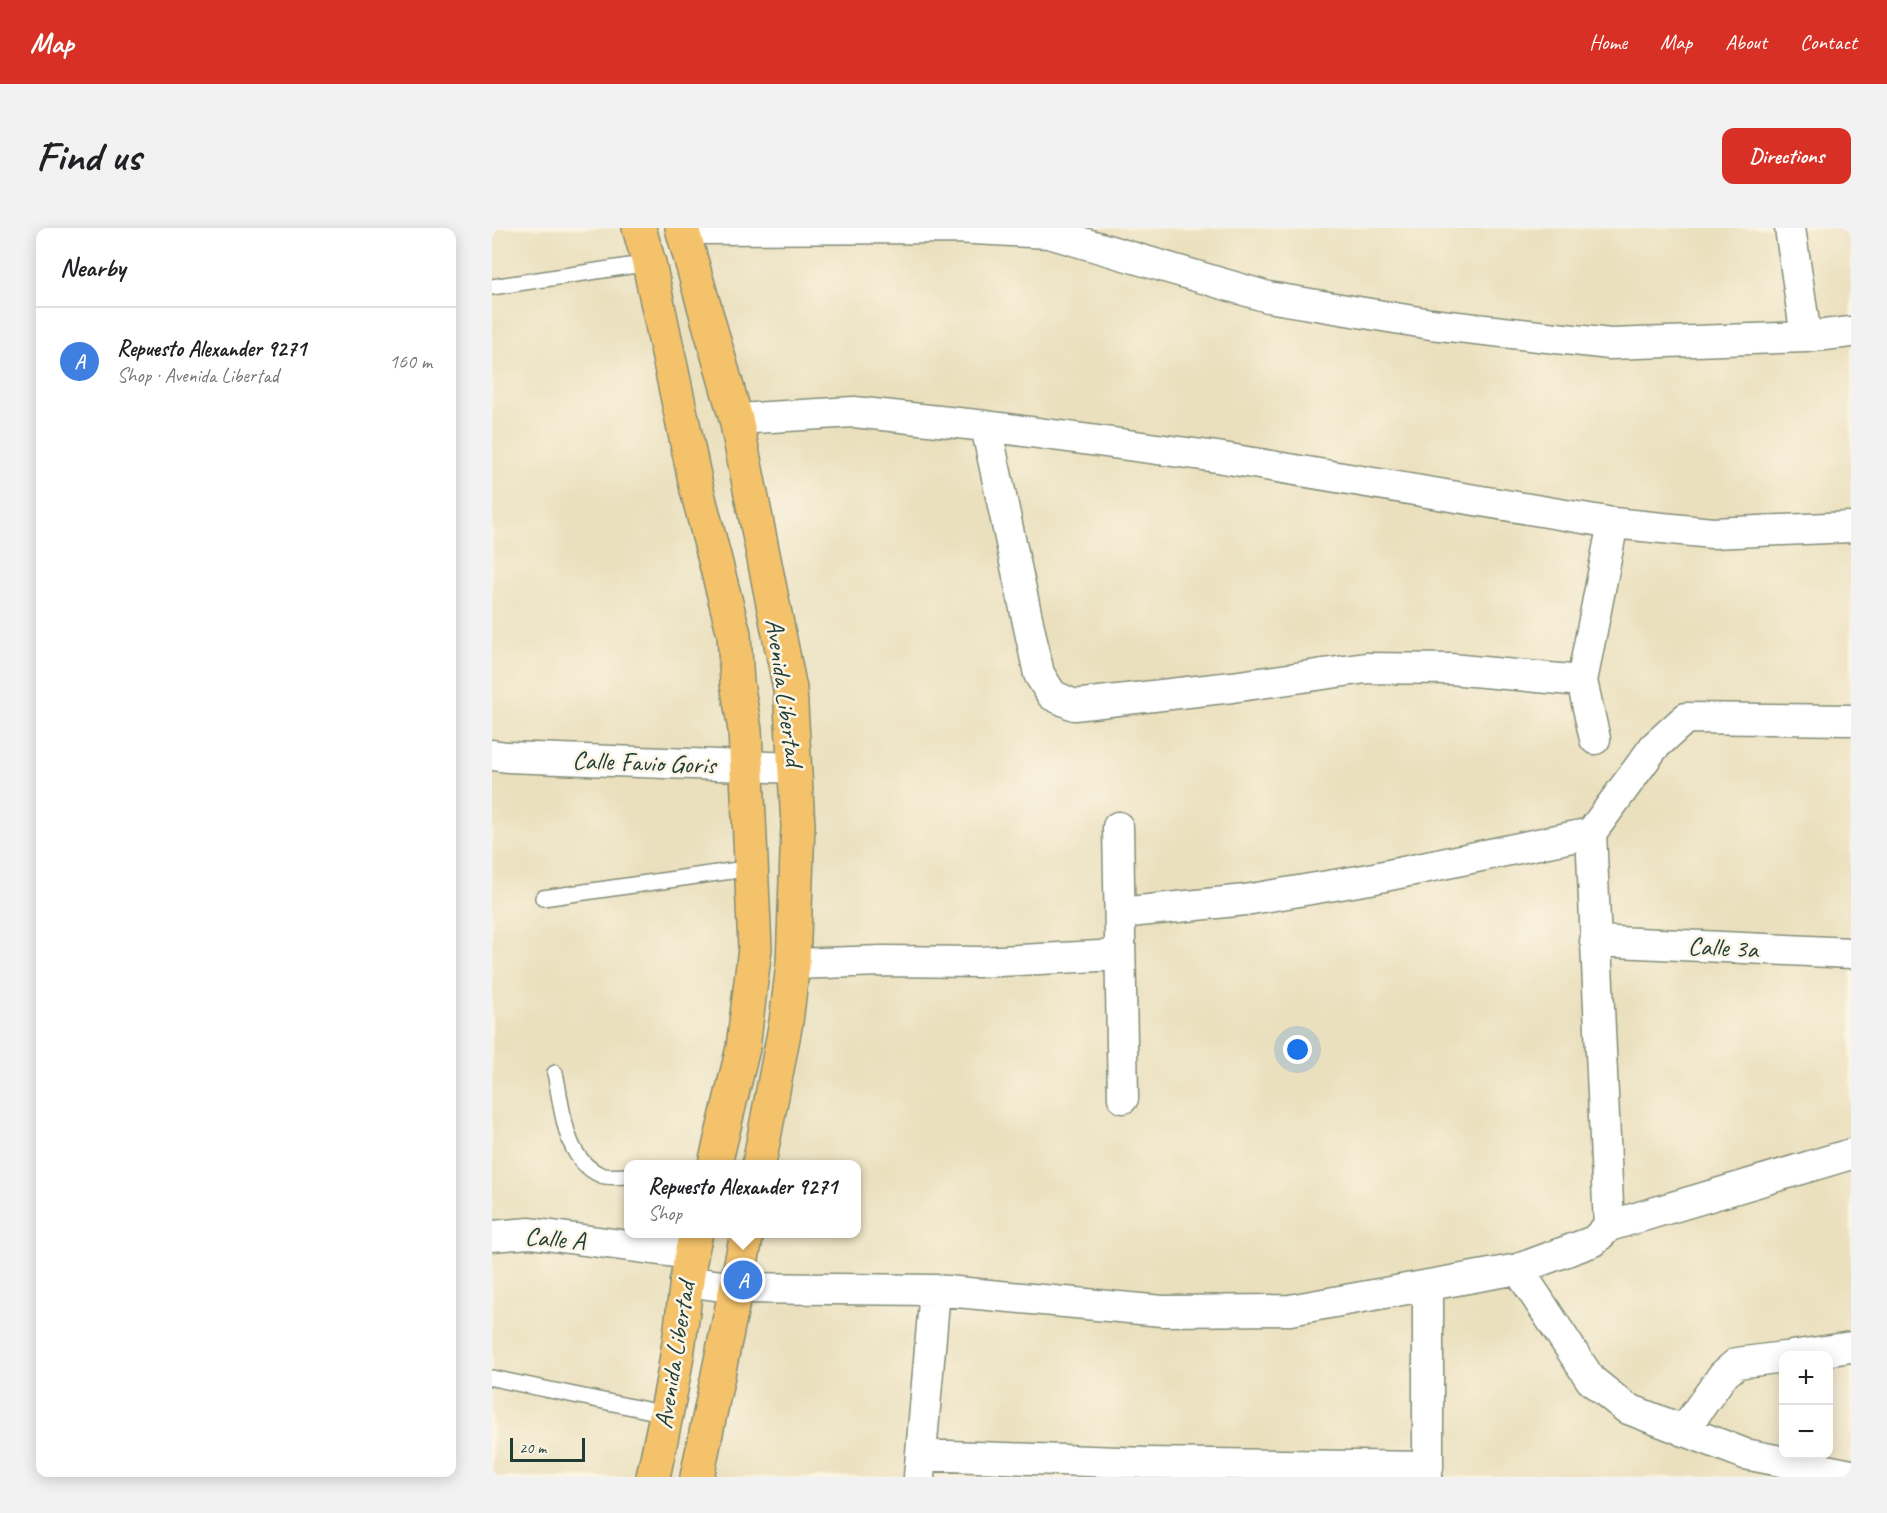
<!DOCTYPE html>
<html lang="en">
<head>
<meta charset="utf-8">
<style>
  body { margin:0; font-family:Caveat,sans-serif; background:#f2f2f2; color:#202124 }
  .controls { position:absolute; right:18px; bottom:18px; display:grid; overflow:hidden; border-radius:12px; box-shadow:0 3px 15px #0003 }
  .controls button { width:54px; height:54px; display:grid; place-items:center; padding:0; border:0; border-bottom:2px solid #e0e0e0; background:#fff; color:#202124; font:30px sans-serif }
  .scale { position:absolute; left:18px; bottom:15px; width:75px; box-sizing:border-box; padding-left:6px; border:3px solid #1f3d34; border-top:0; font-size:16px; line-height:21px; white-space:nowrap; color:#1f3d34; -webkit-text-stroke:4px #fcf5e5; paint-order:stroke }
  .you { position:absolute; left:806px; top:822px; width:21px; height:21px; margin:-15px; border:4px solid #fff; border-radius:50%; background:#1a73e8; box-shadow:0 0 0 9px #1a73e833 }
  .badge { display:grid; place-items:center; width:39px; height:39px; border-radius:50%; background:#d93025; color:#fff; font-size:20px; font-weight:700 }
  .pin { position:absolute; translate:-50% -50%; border:3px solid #fff; box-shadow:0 2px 6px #0006 }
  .popup { position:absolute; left:132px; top:932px; width:237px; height:78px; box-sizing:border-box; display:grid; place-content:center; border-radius:12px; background:#fff; filter:drop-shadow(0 2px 4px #0005); font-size:20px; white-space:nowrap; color:#757577 }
  .popup b { font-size:22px; color:#202124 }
  .popup::after { content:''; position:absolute; left:50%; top:100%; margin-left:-12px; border:12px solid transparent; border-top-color:#fff }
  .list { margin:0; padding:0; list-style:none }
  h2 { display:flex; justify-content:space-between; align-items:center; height:78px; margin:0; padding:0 24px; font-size:26px }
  h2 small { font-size:20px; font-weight:400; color:#757577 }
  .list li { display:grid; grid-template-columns:39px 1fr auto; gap:18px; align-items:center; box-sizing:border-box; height:108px; padding:0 24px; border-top:2px solid #e0e0e0 }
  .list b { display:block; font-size:22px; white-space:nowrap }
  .list p { margin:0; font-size:20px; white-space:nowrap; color:#757577 }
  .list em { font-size:20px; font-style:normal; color:#757577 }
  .map { position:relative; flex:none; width:1359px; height:1249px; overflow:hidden; border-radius:12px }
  header { display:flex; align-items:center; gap:36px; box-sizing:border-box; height:84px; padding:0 30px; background:#d93025; color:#fff }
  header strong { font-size:28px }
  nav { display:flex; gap:33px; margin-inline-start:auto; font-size:21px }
  .intro { display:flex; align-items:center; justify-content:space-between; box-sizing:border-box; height:144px; padding:0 36px }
  h1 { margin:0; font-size:42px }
  .button { padding:15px 27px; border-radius:12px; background:#d93025; color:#fff; font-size:21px; font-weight:700 }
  main { display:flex; gap:36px; padding:0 36px }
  aside { flex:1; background:#fff; border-radius:12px; box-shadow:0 3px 15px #0003 }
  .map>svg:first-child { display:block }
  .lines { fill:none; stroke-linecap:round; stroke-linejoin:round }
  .service-casing { stroke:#848e79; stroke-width:18 }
  .minor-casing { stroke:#848e79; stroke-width:33 }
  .primary-casing { stroke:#848e79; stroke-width:36 }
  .service { stroke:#fff; stroke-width:15 }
  .minor { stroke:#fff; stroke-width:30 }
  .primary { stroke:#f4c26a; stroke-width:33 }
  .labels { text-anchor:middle; stroke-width:5; stroke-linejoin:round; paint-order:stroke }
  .street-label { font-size:26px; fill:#1f3d34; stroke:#fcf5e5 }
</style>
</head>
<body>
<header>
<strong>Map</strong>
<nav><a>Home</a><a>Map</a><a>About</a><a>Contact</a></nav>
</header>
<div class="intro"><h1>Find us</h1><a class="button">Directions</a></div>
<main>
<aside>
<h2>Nearby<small></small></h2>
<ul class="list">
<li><span class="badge" style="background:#3f7fe0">A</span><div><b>Repuesto Alexander 9271</b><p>Shop · Avenida Libertad</p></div><em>160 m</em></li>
</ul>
</aside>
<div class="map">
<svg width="1359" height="1249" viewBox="0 0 1359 1249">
  <rect width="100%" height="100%" fill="#fcf5e5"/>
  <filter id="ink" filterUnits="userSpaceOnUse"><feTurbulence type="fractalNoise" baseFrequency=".0167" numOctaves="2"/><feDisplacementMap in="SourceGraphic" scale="12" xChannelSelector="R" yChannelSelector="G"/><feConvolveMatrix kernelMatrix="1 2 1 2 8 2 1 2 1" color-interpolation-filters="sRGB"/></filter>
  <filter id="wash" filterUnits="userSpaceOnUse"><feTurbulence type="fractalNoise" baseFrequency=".008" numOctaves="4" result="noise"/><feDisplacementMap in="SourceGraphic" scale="24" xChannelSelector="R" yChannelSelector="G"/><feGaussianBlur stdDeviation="1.35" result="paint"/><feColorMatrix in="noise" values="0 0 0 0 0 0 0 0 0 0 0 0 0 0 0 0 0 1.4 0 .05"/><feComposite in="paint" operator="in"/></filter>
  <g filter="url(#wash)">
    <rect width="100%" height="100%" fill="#eae0be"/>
  </g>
  <g filter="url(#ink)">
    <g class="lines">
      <g class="service-casing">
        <path id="service" d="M0,59L157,35
          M51,670L260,640
          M63,845C71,880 71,931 109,947C116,950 129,948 137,948
          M0,1150L174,1186"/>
      </g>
      <g class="minor-casing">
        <path id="minor" d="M1298,0L1314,109
          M190,1L463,0L557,5L776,69L939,96L1118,116L1314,109L1359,104
          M244,191L362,184L494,198L725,229L1121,295L1220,305L1359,299
          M494,198L547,446L560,467L582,477L740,459L874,440L958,441L1090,453
          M1103,511L1090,453L1121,295
          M0,527L15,529L304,540
          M626,599L631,870
          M1099,605L1117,998
          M628,685L753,672L878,651L1099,605L1162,519L1194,490L1359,492
          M1103,713L1359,725
          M301,736L391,733L487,734L628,727
          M0,1008L38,1005L198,1026
          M1026,1041L1099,1152L1134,1180L1253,1226L1359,1247
          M193,1053L245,1060L443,1062L670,1083L798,1082L1026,1041L1102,1013L1117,998L1359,926
          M1300,1128L1359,1119
          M1191,1203L1231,1147L1245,1135L1292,1129
          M429,1227L654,1235L936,1239
          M427,1249L443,1062
          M934,1249L936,1239V1057"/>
      </g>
      <g class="primary-casing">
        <path id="primary" d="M147,0L157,35L205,262L242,406L245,455L253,502L263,720L251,820L223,936
          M190,0L244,191L298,461L306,597L301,736L294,794L267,936
          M161,1249C172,1197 184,1144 190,1091C194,1062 196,1034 204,1006
          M205,1249L255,1006"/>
      </g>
      <use href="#service" class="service"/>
      <use href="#minor" class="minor"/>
      <use href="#primary" class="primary"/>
    </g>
  </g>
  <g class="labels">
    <g class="street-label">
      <text transform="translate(293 464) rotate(82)" y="9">Avenida Libertad</text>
      <text transform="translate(152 534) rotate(2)" y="9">Calle Favio Goris</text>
      <text transform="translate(1231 719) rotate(3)" y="9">Calle 3a</text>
      <text transform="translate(63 1010) rotate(5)" y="9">Calle A</text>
      <text transform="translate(182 1127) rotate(-81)" y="9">Avenida Libertad</text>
    </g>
  </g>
</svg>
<div class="controls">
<button>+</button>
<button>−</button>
</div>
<div class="scale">20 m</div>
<div class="you"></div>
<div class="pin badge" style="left:251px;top:1052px;background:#3f7fe0">A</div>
<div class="popup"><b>Repuesto Alexander 9271</b>Shop</div>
</div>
</main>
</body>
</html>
